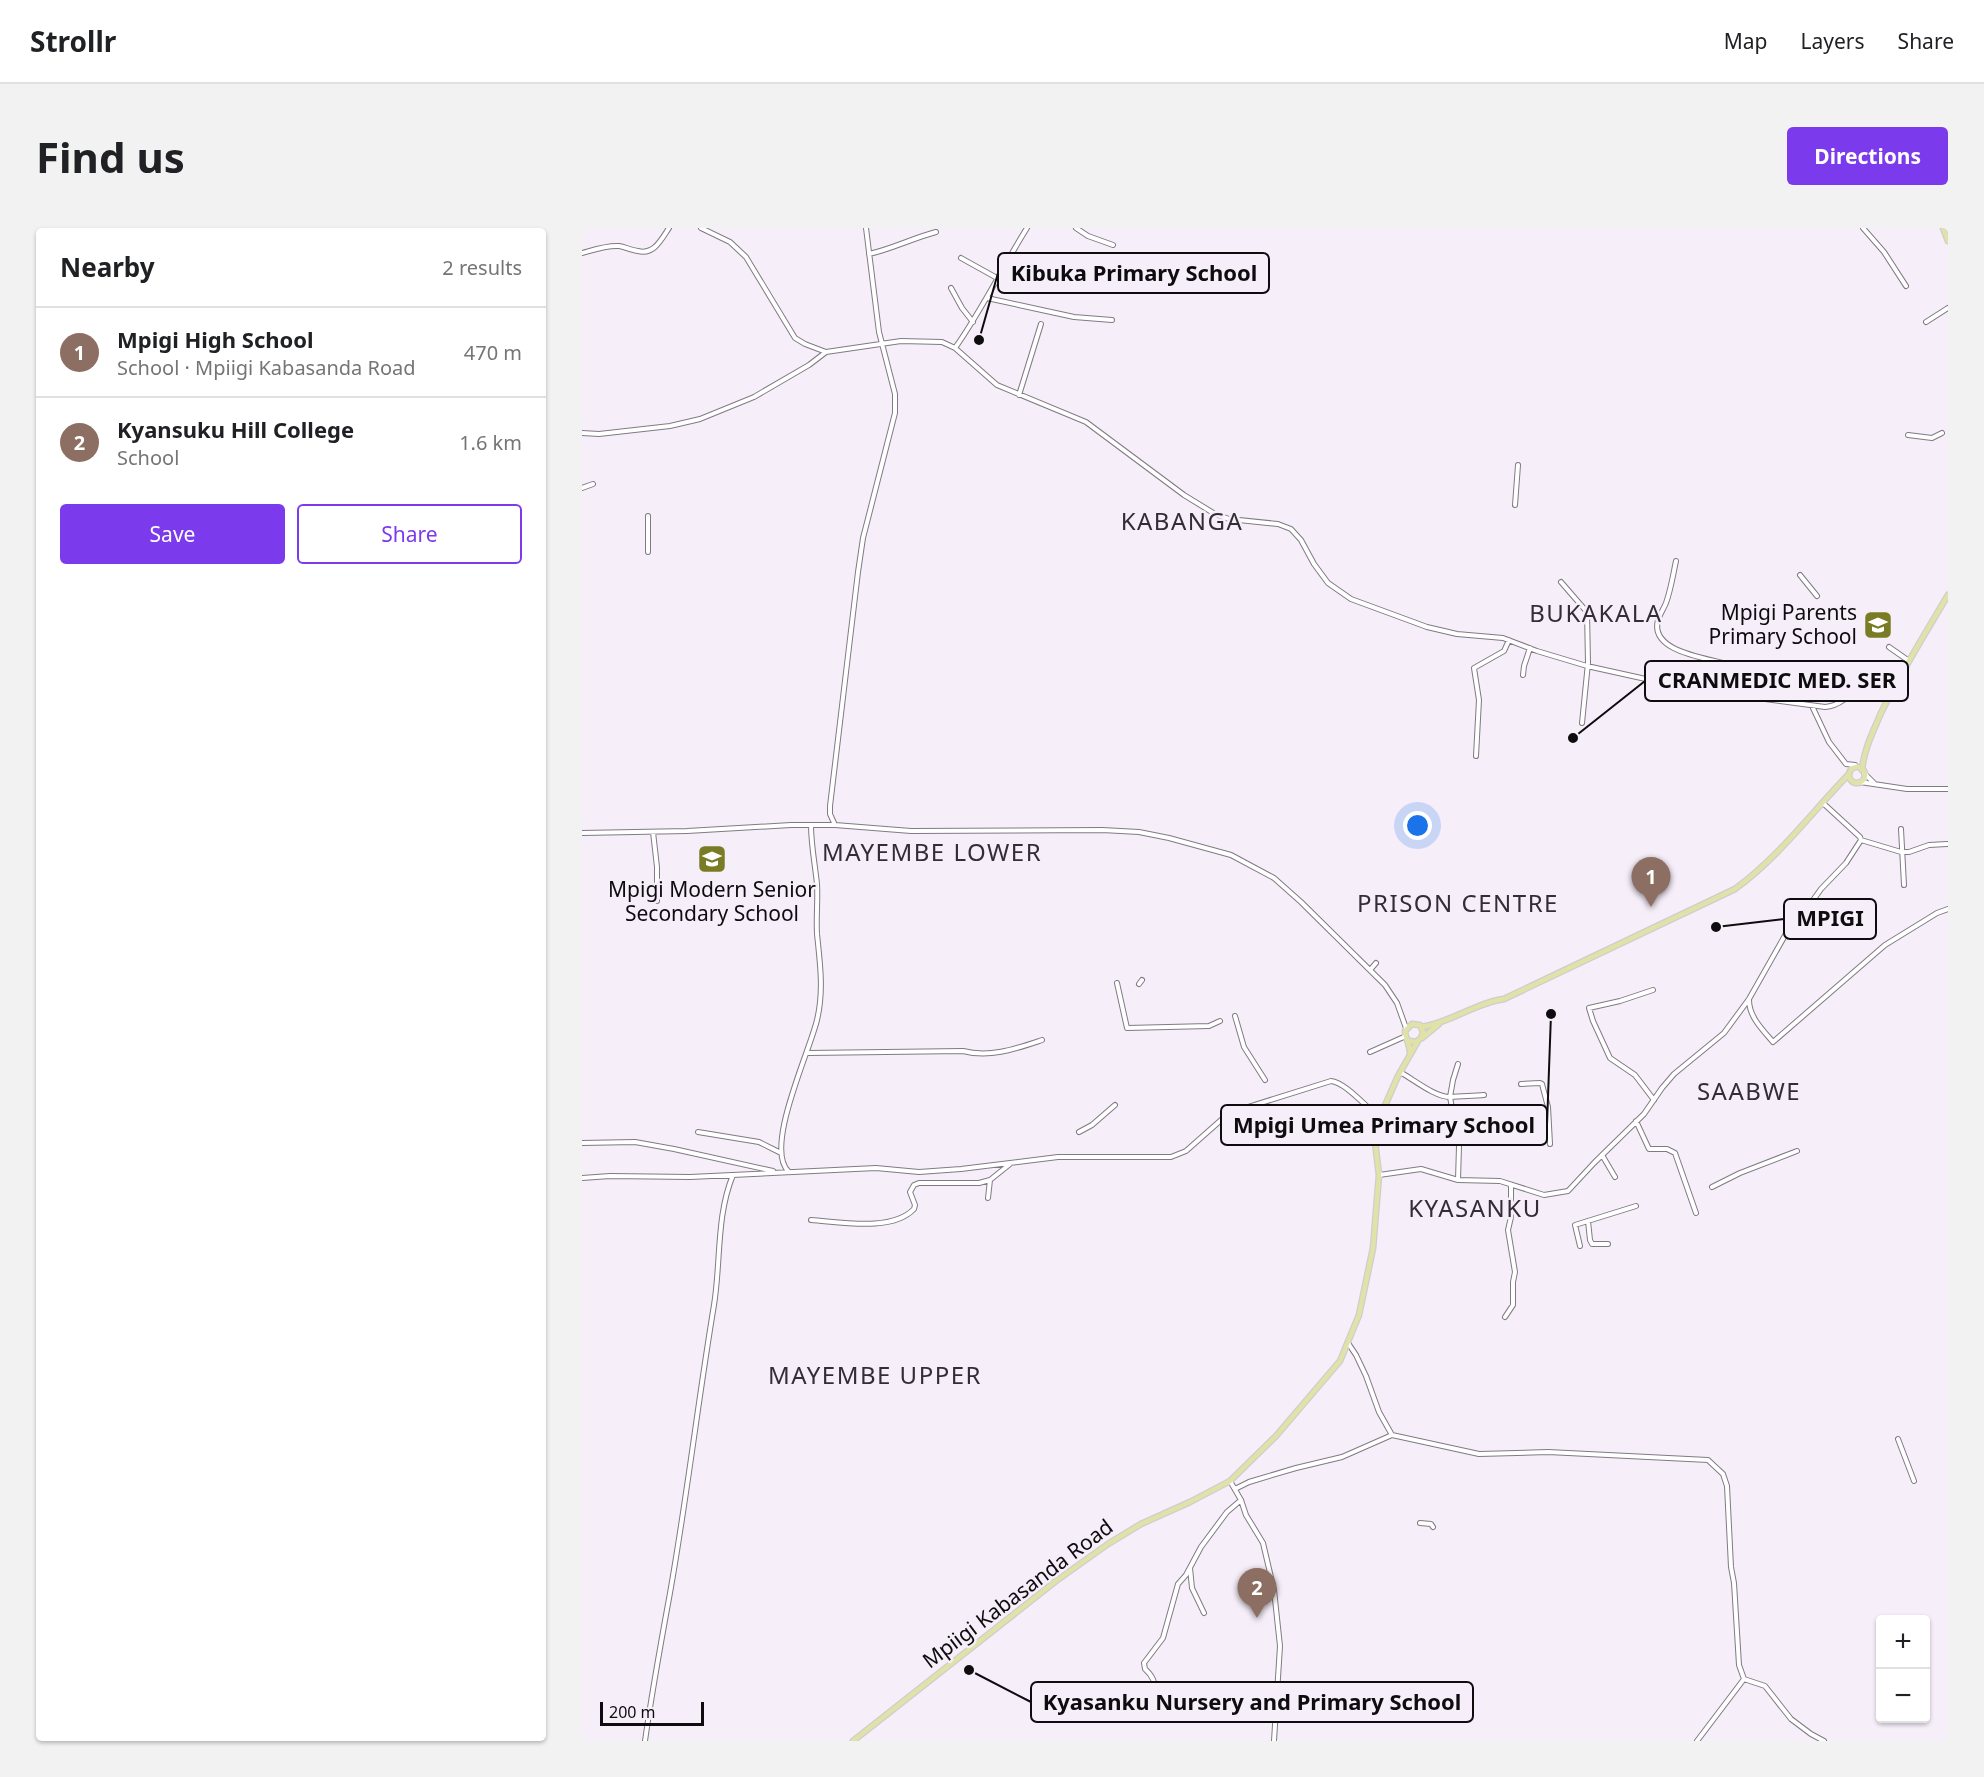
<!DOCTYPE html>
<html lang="en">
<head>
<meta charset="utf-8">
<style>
  body { margin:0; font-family:"Noto Sans",sans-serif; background:#f2f2f2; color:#202124 }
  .controls { position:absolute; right:18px; bottom:18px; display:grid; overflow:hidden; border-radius:6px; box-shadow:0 2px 4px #0004 }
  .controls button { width:54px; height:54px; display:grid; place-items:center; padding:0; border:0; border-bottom:2px solid #e0e0e0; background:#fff; color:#202124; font:30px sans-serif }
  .scale { position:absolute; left:18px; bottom:15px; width:104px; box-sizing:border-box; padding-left:6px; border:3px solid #0f0c10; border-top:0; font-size:16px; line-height:21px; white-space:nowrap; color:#0f0c10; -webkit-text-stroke:4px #f6eef9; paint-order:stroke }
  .you { position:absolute; left:836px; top:598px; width:21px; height:21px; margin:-15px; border:4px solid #fff; border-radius:50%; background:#1a73e8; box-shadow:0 0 0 9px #1a73e833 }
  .badge { display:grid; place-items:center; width:39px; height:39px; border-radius:50%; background:#7c3aed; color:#fff; font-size:20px; font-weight:700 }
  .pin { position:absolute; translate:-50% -50px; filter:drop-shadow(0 2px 3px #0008) }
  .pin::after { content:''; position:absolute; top:32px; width:21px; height:18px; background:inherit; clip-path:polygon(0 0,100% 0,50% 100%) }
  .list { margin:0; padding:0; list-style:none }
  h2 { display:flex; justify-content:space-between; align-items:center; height:78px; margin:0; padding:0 24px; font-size:26px }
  h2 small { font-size:20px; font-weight:400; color:#757577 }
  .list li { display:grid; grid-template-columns:39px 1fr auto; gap:18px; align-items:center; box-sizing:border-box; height:90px; padding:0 24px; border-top:2px solid #e0e0e0 }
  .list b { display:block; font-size:22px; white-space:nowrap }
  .list p { margin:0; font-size:20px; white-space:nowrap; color:#757577 }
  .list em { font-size:20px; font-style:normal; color:#757577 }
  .actions { display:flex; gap:12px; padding:18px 24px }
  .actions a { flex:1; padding:14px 0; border:2px solid #7c3aed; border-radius:6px; text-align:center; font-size:21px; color:#7c3aed }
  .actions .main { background:#7c3aed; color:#fff }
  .map { position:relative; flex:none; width:1366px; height:1513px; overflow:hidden; border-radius:6px }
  header { display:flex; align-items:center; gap:36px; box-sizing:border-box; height:84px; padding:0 30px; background:#fff; border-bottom:2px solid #e0e0e0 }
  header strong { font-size:28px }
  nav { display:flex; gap:33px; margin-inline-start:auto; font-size:21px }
  .intro { display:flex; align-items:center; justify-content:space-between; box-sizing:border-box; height:144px; padding:0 36px }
  h1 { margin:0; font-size:42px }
  .button { padding:15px 27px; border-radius:6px; background:#7c3aed; color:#fff; font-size:21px; font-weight:700 }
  main { display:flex; gap:36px; padding:0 36px }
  aside { flex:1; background:#fff; border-radius:6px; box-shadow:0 2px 4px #0004 }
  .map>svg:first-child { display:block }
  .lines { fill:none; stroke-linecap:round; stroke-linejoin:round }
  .minor-casing { stroke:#817a84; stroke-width:6 }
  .major-casing { stroke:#cfcecf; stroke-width:7 }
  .minor { stroke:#fff; stroke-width:4 }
  .major { stroke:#e0e2a8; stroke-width:4.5 }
  .labels { text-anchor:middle; stroke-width:5; stroke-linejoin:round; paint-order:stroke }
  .poi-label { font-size:21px; fill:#0f0c10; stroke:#f6eef9; text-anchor:end }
  .street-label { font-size:21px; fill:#0f0c10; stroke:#f6eef9 }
  .quarter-label { font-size:24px; letter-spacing:1.5px; fill:#332d36; stroke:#f6eef9 }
  .leader { fill:none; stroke:#0f0c10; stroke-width:2 }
  .callout-dot { fill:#0f0c10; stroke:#f6eef9; stroke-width:2 }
  .callout { fill:#f6eef9; stroke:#0f0c10; stroke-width:2 }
  .callout-label { font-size:22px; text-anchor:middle; font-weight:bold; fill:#0f0c10 }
</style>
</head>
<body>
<header>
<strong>Strollr</strong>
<nav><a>Map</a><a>Layers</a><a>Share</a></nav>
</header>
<div class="intro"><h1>Find us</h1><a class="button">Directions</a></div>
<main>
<aside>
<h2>Nearby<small>2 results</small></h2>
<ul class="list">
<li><span class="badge" style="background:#8d6e63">1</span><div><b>Mpigi High School</b><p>School · Mpiigi Kabasanda Road</p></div><em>470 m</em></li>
<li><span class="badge" style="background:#8d6e63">2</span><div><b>Kyansuku Hill College</b><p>School</p></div><em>1.6 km</em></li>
</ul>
<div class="actions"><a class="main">Save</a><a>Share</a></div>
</aside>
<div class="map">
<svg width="1366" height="1513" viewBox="0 0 1366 1513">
  <rect width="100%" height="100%" fill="#f6eef9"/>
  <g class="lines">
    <g class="minor-casing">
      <path id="minor" d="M119,0L148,14L164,29L213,110L223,116L244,124
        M494,0L506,8L531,17
        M1281,0L1302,24L1324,58
        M0,25C11,22 25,17 37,18C43,19 49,22 56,23C72,27 79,12 87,0
        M287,26C310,21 331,10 354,4
        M379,30L415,50
        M369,60L380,80L391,94
        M405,70L492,89L530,92
        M1344,94L1366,80
        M373,120C400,82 420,40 445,0
        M437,167L459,96
        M0,205L17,206L88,198L118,191L172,169L227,137L244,124L319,113L360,114L373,120L415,157L504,194L602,267L633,286L647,291L696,296L709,301L719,312L732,336L746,355L769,371L845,399L875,406L921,410L955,423L1005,438L1145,469H1168L1243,479C1263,477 1272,461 1286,449L1312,457
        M1326,207L1350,210L1360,205
        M0,260L11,256
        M933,277L936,237
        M66,288V324
        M1094,333C1091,347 1089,361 1084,375C1082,380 1078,386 1076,392C1067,425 1128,430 1148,437L1149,454L1145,469
        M1218,347L1235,368
        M979,354L1005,384L1006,435L1000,495
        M1307,419L1327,433
        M941,447L942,438L948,420
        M1230,478L1247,514L1264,536L1273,537
        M894,528L897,472L892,440L922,423L927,412
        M1282,545L1292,555
        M1278,554L1325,561H1366
        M253,597L248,586V578L276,344L281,310L313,185V166L297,104L284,0
        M1319,601L1322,657
        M71,604L75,639V673
        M0,605L105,603L209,597H253L329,603L520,602L557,604L587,610L649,627L692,650L719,674L803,757L815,775L824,800
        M1279,612L1319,624H1327L1347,617L1365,616
        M788,742L794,735
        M535,755L545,800L627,798L638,793
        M557,756L560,752
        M1071,762L1038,773L1007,780L1011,793L1028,830L1053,847L1072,872
        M1167,772C1167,789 1181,802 1191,814L1303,717L1355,685L1366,681
        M653,788L662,819L683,852
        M788,824L824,808
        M226,825L381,823C408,830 433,821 460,812
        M876,836L871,852L868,869L877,918L876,952
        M818,844C831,851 854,870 869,869C879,868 891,868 902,867
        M939,856L958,855L960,856L966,879L968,916
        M1054,893L1067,921H1085L1093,925L1114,985
        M116,904L177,914L199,925
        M497,904L510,897L533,877
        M0,915L53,914L92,921L191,943
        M1020,927L1033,949
        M207,944C181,921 228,823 235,792C242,763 238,735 235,706C234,689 236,673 235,656C233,636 229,617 229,597
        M797,947L839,941L876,952L918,953L962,967L986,963L1012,935L1062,886L1080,860L1092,846L1142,805L1167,771L1214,688L1229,675L1239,661L1264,635L1279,612L1278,609L1242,576
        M0,950L28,948L108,949L294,940L337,944L379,941L476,929H589L604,923L647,885L749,853C763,854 785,880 797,889
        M1130,959L1158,945L1215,923
        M406,970L408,952L428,936
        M229,992C259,994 310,1004 332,981L333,977L328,964L332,957L337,955H397L408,952
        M1006,993L1008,1012L1010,1016H1026
        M998,1018L993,997L1054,978
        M923,1089L931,1077V1054L933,1044L926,1002L929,989V957
        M766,1115L774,1127L784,1148L797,1184L810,1207L897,1226L966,1224L1126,1232L1141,1246L1145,1258L1149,1339L1152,1355L1157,1437L1162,1451L1183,1458L1209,1491L1229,1506L1242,1513
        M1316,1211L1332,1253
        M648,1253L659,1272L664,1287L681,1315L692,1362L698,1418L692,1513
        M653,1261L667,1254L714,1240L760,1229L810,1207
        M838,1295L849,1296L851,1299
        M608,1340L610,1360L622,1385
        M571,1469L574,1466C573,1454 571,1448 563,1441L562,1435L581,1410L596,1356L604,1347L619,1319L645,1284L659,1272
        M63,1513C70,1463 79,1414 88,1365C105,1269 116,1173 132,1077C139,1034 134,988 151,947
        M1115,1513L1162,1451"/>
    </g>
    <g class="major-casing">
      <path id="major" d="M1361,0L1366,13
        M1267 547a8 8 0 1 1 16 0a8 8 0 1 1-16 0Z
        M1280,542C1282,521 1291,504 1299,485C1319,444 1343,406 1366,367
        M839,799C868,795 893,775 922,771L1153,661C1197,629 1230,584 1267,546
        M840,810L857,796
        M828,813L834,814L839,810L841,804L838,797L830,796L823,803C823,810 828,815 828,826
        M271,1513L474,1353L526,1316L559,1296L608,1274L648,1253L694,1208L758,1133L777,1087L791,1020L797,947L793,914L794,898L816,848L836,813"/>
    </g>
    <use href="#minor" class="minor"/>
    <use href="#major" class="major"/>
  </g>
  <defs>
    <g id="school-square" transform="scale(1.5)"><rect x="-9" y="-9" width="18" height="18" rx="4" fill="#797c24" stroke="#f6eef9"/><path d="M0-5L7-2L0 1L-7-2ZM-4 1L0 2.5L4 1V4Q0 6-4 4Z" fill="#fff"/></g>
  </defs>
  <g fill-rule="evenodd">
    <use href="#school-square" x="1296" y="397"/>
    <use href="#school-square" x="130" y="631"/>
  </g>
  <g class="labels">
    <g class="poi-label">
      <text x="1275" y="392">Mpigi Parents<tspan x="1275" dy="24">Primary School</tspan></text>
      <text x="130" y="669" text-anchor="middle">Mpigi Modern Senior<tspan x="130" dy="24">Secondary School</tspan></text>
    </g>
    <g class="street-label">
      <text transform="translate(436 1366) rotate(-37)" y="7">Mpiigi Kabasanda Road</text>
    </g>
    <g class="quarter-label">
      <text x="600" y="302">KABANGA</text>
      <text x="1014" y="394">BUKAKALA</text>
      <text x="350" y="633">MAYEMBE LOWER</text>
      <text x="876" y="684">PRISON CENTRE</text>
      <text x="1167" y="872">SAABWE</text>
      <text x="893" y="989">KYASANKU</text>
      <text x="293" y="1156">MAYEMBE UPPER</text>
    </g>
  </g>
  <path class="leader" d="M397 112L416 45M991 510L1063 453M1134 699L1202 691M969 786L965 897M387 1442L449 1474"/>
  <g class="callout-dot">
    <circle cx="397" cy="112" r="6"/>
    <circle cx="991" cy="510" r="6"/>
    <circle cx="1134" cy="699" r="6"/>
    <circle cx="969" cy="786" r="6"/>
    <circle cx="387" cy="1442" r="6"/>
  </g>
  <g class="callout">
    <rect x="416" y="25" width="271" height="40" rx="6"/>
    <rect x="1063" y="433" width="263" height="40" rx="6"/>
    <rect x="1202" y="671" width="92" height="40" rx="6"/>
    <rect x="639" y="877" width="326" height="40" rx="6"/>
    <rect x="449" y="1454" width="442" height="40" rx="6"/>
  </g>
  <g class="callout-label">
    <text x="552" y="53">Kibuka Primary School</text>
    <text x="1195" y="460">CRANMEDIC MED. SER</text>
    <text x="1248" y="698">MPIGI</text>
    <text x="802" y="905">Mpigi Umea Primary School</text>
    <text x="670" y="1482">Kyasanku Nursery and Primary School</text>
  </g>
</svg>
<div class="controls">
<button>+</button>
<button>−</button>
</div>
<div class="scale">200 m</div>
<div class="you"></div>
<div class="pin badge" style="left:1069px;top:679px;background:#8d6e63">1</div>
<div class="pin badge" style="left:675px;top:1390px;background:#8d6e63">2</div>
</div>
</main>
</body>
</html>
